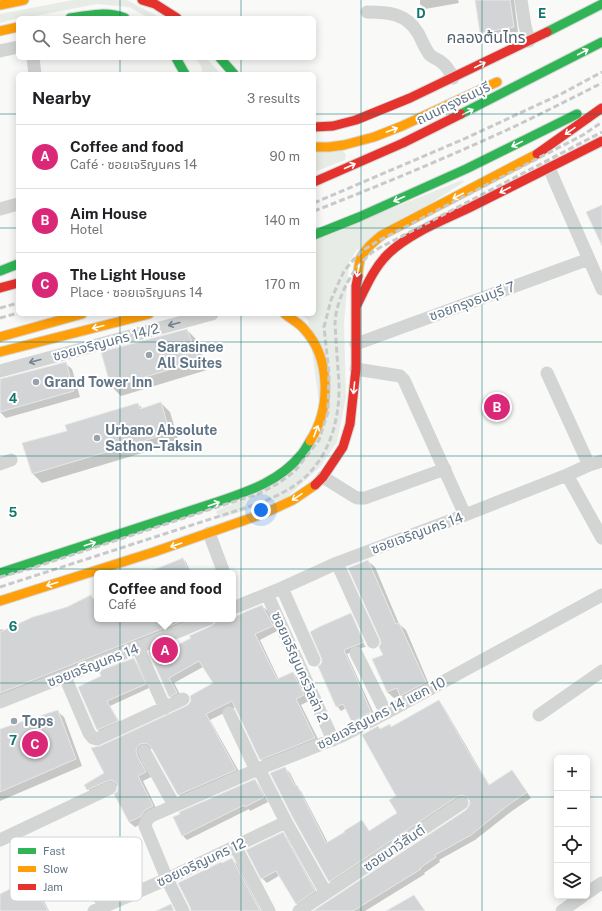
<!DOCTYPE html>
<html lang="en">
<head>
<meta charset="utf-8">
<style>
  body { margin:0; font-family:"Public Sans","Noto Sans Thai",sans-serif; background:#f6f6f6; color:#202124 }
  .controls { position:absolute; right:12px; bottom:12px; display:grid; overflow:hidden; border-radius:6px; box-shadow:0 2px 10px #0003 }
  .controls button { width:36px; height:36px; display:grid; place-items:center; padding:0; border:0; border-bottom:1px solid #e0e0e0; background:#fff; color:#202124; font:20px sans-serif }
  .you { position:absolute; left:261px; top:510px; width:14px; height:14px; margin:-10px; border:3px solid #fff; border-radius:50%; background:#1a73e8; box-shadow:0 0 0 6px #1a73e833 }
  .badge { display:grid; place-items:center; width:26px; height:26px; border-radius:50%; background:#db2777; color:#fff; font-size:13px; font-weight:700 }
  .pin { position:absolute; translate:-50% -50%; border:2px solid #fff; box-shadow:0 1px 4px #0006 }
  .popup { position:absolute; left:94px; top:570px; width:142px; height:52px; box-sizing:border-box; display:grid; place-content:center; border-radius:6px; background:#fff; filter:drop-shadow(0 1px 3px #0005); font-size:13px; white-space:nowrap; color:#757577 }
  .popup b { font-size:15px; color:#202124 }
  .popup::after { content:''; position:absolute; left:50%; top:100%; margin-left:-8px; border:8px solid transparent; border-top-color:#fff }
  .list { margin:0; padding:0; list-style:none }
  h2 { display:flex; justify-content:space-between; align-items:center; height:52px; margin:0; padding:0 16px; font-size:17px }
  h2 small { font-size:13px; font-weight:400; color:#757577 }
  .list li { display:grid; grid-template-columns:26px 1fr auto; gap:12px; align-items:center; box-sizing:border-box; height:64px; padding:0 16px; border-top:1px solid #e0e0e0 }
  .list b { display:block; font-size:15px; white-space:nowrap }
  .list p { margin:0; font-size:13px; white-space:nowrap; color:#757577 }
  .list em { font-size:13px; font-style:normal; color:#757577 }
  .icon { flex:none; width:22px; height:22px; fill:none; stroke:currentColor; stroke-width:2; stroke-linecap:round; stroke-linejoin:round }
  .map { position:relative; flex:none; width:602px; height:911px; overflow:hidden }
  .search { position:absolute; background:#fff; box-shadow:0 2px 10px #0003; left:16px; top:16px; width:300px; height:44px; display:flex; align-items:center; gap:10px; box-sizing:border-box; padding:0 14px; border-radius:6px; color:#757577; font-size:15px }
  .panel { position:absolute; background:#fff; box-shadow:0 2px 10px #0003; left:16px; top:72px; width:300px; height:244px; border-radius:6px }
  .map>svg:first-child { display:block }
  .green { fill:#e8ece6 }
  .shadow { fill:#0003 }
  .building { fill:#d2d4d5; stroke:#e8e8e8 }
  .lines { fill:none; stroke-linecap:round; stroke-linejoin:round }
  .fast-casing { stroke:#d5d7d7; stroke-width:11 }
  .slow-casing { stroke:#d5d7d7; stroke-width:11 }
  .jam-casing { stroke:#d5d7d7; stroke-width:11 }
  .street { stroke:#d3d4d4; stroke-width:13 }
  .fast { stroke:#30b455; stroke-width:9 }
  .slow { stroke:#ff9f0a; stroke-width:9 }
  .jam { stroke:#e5322d; stroke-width:9 }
  .rail { stroke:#c8c9cb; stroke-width:3; stroke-dasharray:6 3; stroke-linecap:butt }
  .oneway { stroke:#fff }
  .oneway2 { stroke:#728392 }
  .grid { fill:none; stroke:#0f766e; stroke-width:1; stroke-opacity:0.55 }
  .poi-dot { fill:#96a3ae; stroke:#fff; stroke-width:1.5 }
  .labels { text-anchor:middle; stroke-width:4; stroke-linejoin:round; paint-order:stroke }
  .street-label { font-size:14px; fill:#617586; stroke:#fff }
  .poi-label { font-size:14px; font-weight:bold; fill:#617586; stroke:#fff; text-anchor:start }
  .quarter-label { font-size:16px; fill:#546370; stroke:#fff }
  .key { fill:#fff; stroke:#d0d6db; stroke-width:1 }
  .key-label { font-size:11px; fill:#617586 }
  .grid-label { font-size:13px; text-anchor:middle; font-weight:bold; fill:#0f766e; stroke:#fff; stroke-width:4; stroke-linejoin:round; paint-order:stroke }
</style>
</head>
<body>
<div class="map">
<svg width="602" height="911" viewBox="0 0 602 911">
  <rect width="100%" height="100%" fill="#f9f9f8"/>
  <path class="green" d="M73,0H127L161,18H149L129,7L97,4L25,18H18L0,23V14Z
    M195,58H206L221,74H203L201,66Z
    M342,150L346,155L345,160L314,172V151Z
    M462,180L464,182L356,251L349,262L344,324L346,397L337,442L320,467L286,498L221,518L217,514L216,511L262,491L322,425L308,320L301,314H314V240Z"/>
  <path class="shadow" d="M420,0H458L459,3L425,9L420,4Z
    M476,0H514L518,32L486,37L481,32Z
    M187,330L196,339L207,370L121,396L112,387L102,353Z
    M65,363L72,369L80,397L6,418L0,412V380Z
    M161,403L170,412L179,442L42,483L33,474L68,432L138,404L143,409Z
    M183,559L186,562L191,573H167Z
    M368,561L375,567L399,624L406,630L431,689L408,702L401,695L394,698L387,692L384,655Z
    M91,596L94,599L97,598V619H199L0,698V630L2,629L4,631L67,608Z
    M262,606L268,611L277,631L260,640L279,680L293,673L298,678L309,701L301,705L320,743L266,765L261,759L236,707L210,720L241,775L184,800L179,795L153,749H146L141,757L142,761L151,777L143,781L158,812L145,822L135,827L129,822L118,793V786H113L93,795L88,789L105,773L101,747L187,707L215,684L203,667L174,683L182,698L175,702L170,696L163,647L167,651L247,612Z
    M351,614L354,618H352L365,646H367L354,618L367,646L347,654L375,716L356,725L352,721L346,708L341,711L337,706L320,667Z
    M133,659L137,663L149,688L110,706L121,725L102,734L98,730L103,677Z
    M438,701L443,706L472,756L490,786L512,771L516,776L531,798L512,811L475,840L439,860L440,862L424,873L425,874L365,911H315L467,810L470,807V800L466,799L334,886L330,881L285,768L290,773L297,787L301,791L328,843L361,821L366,826L370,832L398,813L397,796L378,727L381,730L390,725L392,727Z
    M57,711L64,717L82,766L0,801V731Z
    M255,780L259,785L268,802L250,811L249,809L187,840L183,836Z
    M282,834L287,838L319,896L301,908L296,903L280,875L267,883L262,878Z
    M232,860L237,864L261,911H192L223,864Z
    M34,878L38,882L47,900L44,901L49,911H0V895Z"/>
  <path class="building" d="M475,0H510L514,27L480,33Z
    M602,205V246L586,212Z
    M187,329L199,361L111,387L101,352Z
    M66,362L74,391L0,412V379Z
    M161,402L170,433L32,474L22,443L67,431L65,425L138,403L140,409Z
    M183,558L189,573H146Z
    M368,560L396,624L399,623L426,682L400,696L397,688L387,692L372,659L383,655L379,647L381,643L380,639L348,568Z
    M91,595L93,599L97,597V619H187L0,693V632L33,617L67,607Z
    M262,605L273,626L255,634L277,679L293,672L304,695L296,699L315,738L260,760L232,701L206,714L236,770L178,795L151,747L148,744L145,743L140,744L137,747L136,751L137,755L146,772L138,776L153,806L145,810L140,817L129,822L114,794L117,792L118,788L117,784L115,782L111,780L107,781L87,790L84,785L104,773L91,748L95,747L100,746L186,706L189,704L191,700L190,696L213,683L199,661L169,678L177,693L169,697L149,652L163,646L166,651L191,638L189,636L211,626L215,623L216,619H233V618L247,611Z
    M351,613L364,642L344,650L371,712L352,722L343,704L336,707L318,666L321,664L322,661L321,657L310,632L319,627Z
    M134,658L146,684L107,701L118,721L97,730L78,687L101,676L99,671Z
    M439,700L467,750L489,785L512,770L527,792L507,806L471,835L435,855L436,857L420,868L421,869L353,911H313L466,810L469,806L470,802L468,798L465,796L461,795L458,796L329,882L293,818L270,773L285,767L295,786L297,785L326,843L345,832L344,831L362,820L369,831L397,813L389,800L396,796L362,735L378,726L380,729L390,724L391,727Z
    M58,710L76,759L0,792V729Z
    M255,779L264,797L245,807L244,805L182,836L173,817L180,814L179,812Z
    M283,832L315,891L296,904L276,871L261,879L246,850Z
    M232,858L260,911H191L190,907L178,883L221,862L222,863Z
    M34,877L43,895L40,897L48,911H0V894Z
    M414,895L425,911H386Z
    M171,904L174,911H156Z"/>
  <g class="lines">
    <g class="fast-casing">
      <path id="fast" d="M70,18C89,15 107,11 125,18
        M547,32L602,4
        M176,58L185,74
        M220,58L234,74
        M461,114L602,42
        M314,235L359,217L466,169L577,114
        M0,271L18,264
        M0,573L223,500C252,490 280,480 300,456C304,452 307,446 310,441"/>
    </g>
    <g class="slow-casing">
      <path id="slow" d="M0,5L24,0
        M0,31L18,27
        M314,147H329L344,145L374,137L402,126L497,82
        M358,276C358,271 359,265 360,260C364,249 374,242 382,235L537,154
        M285,314C291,319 299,323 304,329C331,358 331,409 310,441
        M0,337L82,314
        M0,352L149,314
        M0,601L154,552L265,513L293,500L315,485"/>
    </g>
    <g class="jam-casing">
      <path id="jam" d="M142,0L155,4L177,18
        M314,127L333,126L356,120L410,98L547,32
        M537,154L602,108
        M314,182L403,143L461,114
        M0,288L18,283
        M356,307C365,289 373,269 387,255C409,233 444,220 471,207C515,185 559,163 602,141
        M315,485L323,477L343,447L350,424L356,369V286L358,276"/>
    </g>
    <path class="street" d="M521,0L525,26L529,41
      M367,12C388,12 406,13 418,33C422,40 425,49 430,55C433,58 437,59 440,61C447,66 450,71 453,78
      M0,51L18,47
      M33,58L35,74
      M549,168L602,289
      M0,209L18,204
      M356,344L589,259
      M356,369L400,376L404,380L465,515
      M0,371L212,314
      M547,373L589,465
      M0,464L11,460
      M567,475L602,538
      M323,477L355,497L358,498H365L445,469
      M209,533L224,573
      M337,563L373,642
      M282,588L314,660
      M267,594L333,740
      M233,608L282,588L337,563L465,515L567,475L589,465L602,461
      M138,648L165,708
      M356,653L386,713
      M65,677L89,733L93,738L97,739L183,699
      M0,702L182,630L208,619
      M229,713L256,770
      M539,715L602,671
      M144,751L174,805
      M259,769L286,822L326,893
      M0,840L110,788
      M235,846L269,911
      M91,886L105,906
      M587,893L602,883
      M94,911L167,879L286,822
      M183,911L167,879L145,826L147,820L151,816L256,770L342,736L386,713L602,595
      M299,911L462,803
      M562,911L583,896"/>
    <use href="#fast" class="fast"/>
    <use href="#slow" class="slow"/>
    <use href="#jam" class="jam"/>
    <path class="rail" d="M314,203L464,139L561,94L602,72
      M314,211C379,186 443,159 507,130C539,115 570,99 602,83
      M0,308L18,303
      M0,318L18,313
      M0,577L29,569L260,493L279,483L295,471L319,440L328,412L329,374L324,327L331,300L338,284L344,271L354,259L362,251L378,241L583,135L602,122
      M0,587L251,506C269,500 287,492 302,480C330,456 340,419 339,383C338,369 337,355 336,341C336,335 335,328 335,323C336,301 350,272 366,258C372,251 381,247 389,243L602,132"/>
  </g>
  <defs><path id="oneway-shaft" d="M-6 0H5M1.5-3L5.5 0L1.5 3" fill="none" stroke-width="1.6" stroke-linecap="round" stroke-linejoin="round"/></defs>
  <g class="oneway">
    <use href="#oneway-shaft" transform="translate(583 52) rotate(-28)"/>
    <use href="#oneway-shaft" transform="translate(480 65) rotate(-26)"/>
    <use href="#oneway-shaft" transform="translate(468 112) rotate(-26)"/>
    <use href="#oneway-shaft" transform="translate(392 130) rotate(-20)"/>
    <use href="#oneway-shaft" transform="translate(570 131) rotate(145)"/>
    <use href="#oneway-shaft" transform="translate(517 144) rotate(154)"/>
    <use href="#oneway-shaft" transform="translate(350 166) rotate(-24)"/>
    <use href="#oneway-shaft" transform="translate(505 190) rotate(153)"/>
    <use href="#oneway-shaft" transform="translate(458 196) rotate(153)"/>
    <use href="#oneway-shaft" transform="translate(399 199) rotate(156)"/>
    <use href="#oneway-shaft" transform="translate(358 271) rotate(101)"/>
    <use href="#oneway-shaft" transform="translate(98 327) rotate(166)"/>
    <use href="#oneway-shaft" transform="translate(354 388) rotate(96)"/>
    <use href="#oneway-shaft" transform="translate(316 431) rotate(-69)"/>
    <use href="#oneway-shaft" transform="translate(297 497) rotate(146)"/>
    <use href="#oneway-shaft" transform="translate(214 504) rotate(-19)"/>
    <use href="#oneway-shaft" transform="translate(90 544) rotate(-18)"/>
    <use href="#oneway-shaft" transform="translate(176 545) rotate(161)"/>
    <use href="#oneway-shaft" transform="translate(52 584) rotate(162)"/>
  </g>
  <g class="oneway2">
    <use href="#oneway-shaft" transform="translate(174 324) rotate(165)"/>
    <use href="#oneway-shaft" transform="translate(35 361) rotate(165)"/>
  </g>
  <path class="grid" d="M120,0V18M241,0V18M361,0V911M482,0V911M120,58V74M241,58V74M0,114H18M314,114H602M0,228H18M314,228H602M120,314V911M241,314V911M0,342H602M0,456H602M0,569H602M0,683H602M0,797H557M587,797H602"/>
  <g class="poi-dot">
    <circle cx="149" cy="355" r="4"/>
    <circle cx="36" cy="382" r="4"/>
    <circle cx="97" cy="438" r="4"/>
    <circle cx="14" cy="721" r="4"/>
  </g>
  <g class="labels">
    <g class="street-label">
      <text transform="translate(453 103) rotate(-26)" y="5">ถนนกรุงธนบุรี</text>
      <text transform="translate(472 301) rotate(-20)" y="5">ซอยกรุงธนบุรี 7</text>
      <text transform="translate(106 342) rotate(-15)" y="5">ซอยเจริญนคร 14/2</text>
      <text transform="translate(417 533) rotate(-20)" y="5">ซอยเจริญนคร 14</text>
      <text transform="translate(93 665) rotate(-21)" y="5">ซอยเจริญนคร 14</text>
      <text transform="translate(300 667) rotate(66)" y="5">ซอยเจริญนครวิลล่า 2</text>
      <text transform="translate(381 713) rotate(-27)" y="5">ซอยเจริญนคร 14 แยก 10</text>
      <text transform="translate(394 848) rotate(-34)" y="5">ซอยนาวีสันต์</text>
      <text transform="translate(201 862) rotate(-25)" y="5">ซอยเจริญนคร 12</text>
    </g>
    <g class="poi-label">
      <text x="157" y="352">Sarasinee<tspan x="157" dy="16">All Suites</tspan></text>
      <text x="44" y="387">Grand Tower Inn</text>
      <text x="105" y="435">Urbano Absolute<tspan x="105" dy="16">Sathon–Taksin</tspan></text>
      <text x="22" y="726">Tops</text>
    </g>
    <g class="quarter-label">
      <text x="486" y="43">คลองต้นไทร</text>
    </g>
  </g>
  <rect x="10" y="837" width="132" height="64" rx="6" class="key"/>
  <rect x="18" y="848" width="18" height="6" fill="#30b455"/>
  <rect x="18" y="866" width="18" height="6" fill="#ff9f0a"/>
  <rect x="18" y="884" width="18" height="6" fill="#e5322d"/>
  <g class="key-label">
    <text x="43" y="855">Fast</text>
    <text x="43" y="873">Slow</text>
    <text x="43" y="891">Jam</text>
  </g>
  <g class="grid-label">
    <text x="421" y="18">D</text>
    <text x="542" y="18">E</text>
    <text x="13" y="403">4</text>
    <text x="13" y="517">5</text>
    <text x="13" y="631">6</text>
    <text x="13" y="745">7</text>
  </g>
</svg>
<div class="controls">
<button>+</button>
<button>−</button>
<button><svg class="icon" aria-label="locate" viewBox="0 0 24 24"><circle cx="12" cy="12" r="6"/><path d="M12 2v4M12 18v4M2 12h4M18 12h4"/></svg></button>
<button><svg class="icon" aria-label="layers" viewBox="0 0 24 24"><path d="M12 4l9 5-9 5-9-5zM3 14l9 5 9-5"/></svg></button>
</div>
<div class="you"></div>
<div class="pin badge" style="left:165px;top:650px">A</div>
<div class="popup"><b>Coffee and food</b>Café</div>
<div class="pin badge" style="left:497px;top:407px">B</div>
<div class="pin badge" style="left:35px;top:744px">C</div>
<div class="search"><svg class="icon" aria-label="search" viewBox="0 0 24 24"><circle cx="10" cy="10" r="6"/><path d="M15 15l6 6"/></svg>Search here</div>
<section class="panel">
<h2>Nearby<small>3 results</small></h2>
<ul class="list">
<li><span class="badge">A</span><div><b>Coffee and food</b><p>Café · ซอยเจริญนคร 14</p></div><em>90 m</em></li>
<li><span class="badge">B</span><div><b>Aim House</b><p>Hotel</p></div><em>140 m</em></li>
<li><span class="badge">C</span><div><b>The Light House</b><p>Place · ซอยเจริญนคร 14</p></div><em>170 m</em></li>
</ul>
</section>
</div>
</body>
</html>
